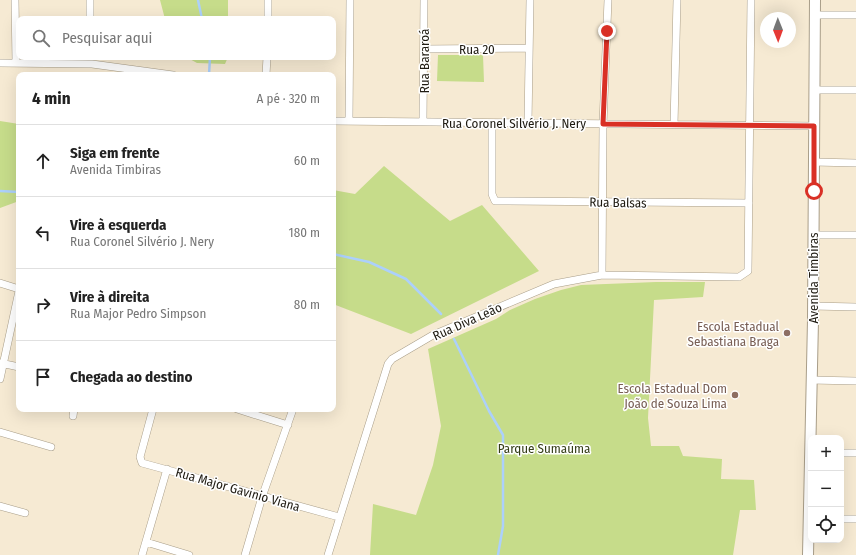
<!DOCTYPE html>
<html lang="pt">
<head>
<meta charset="utf-8">
<style>
  body { margin:0; font-family:"Fira Sans Condensed",sans-serif; background:#f6f6f6; color:#222 }
  .controls { position:absolute; right:12px; bottom:12px; display:grid; overflow:hidden; border-radius:8px; box-shadow:0 4px 16px #0002 }
  .controls button { width:36px; height:36px; display:grid; place-items:center; padding:0; border:0; border-bottom:1px solid #e0e0e0; background:#fff; color:#222; font:20px sans-serif }
  .compass { position:absolute; left:760px; top:12px; width:36px; height:36px; border-radius:50%; background:#fff; box-shadow:0 4px 16px #0002; rotate:179deg }
  .stop { position:absolute; width:12px; height:12px; margin:-9px; border:3px solid #d93025; border-radius:50%; background:#fff }
  .stop.end { background:#d93025; border-color:#fff; box-shadow:0 1px 4px #0008 }
  .list { margin:0; padding:0; list-style:none }
  h2 { display:flex; justify-content:space-between; align-items:center; height:52px; margin:0; padding:0 16px; font-size:17px }
  h2 small { font-size:13px; font-weight:400; color:#767676 }
  .list li { display:grid; grid-template-columns:26px 1fr auto; gap:12px; align-items:center; box-sizing:border-box; height:72px; padding:0 16px; border-top:1px solid #e0e0e0 }
  .list b { display:block; font-size:15px; white-space:nowrap }
  .list p { margin:0; font-size:13px; white-space:nowrap; color:#767676 }
  .list em { font-size:13px; font-style:normal; color:#767676 }
  .icon { flex:none; width:22px; height:22px; fill:none; stroke:currentColor; stroke-width:2; stroke-linecap:round; stroke-linejoin:round }
  .map { position:relative; flex:none; width:856px; height:555px; overflow:hidden }
  .search { position:absolute; background:#fff; box-shadow:0 4px 16px #0002; left:16px; top:16px; width:320px; height:44px; display:flex; align-items:center; gap:10px; box-sizing:border-box; padding:0 14px; border-radius:8px; color:#767676; font-size:15px }
  .panel { position:absolute; background:#fff; box-shadow:0 4px 16px #0002; left:16px; top:72px; width:320px; height:340px; border-radius:8px }
  .map>svg:first-child { display:block }
  .green { fill:#c6dc8a }
  .lines { fill:none; stroke-linecap:round; stroke-linejoin:round }
  .stream { stroke:#acd0fb; stroke-width:2.5 }
  .street-casing { stroke:#a99e89; stroke-width:8 }
  .secondary-casing { stroke:#a99e89; stroke-width:12 }
  .street { stroke:#fff; stroke-width:7 }
  .secondary { stroke:#fff; stroke-width:10 }
  .route { stroke:#d93025; stroke-width:5 }
  .education-dot { fill:#8d6e63; stroke:#fff; stroke-width:1.5 }
  .labels { text-anchor:middle; stroke-width:3; stroke-linejoin:round; paint-order:stroke }
  .street-label { font-size:13px; fill:#1f1b12; stroke:#fff }
  .education-label { font-size:13px; fill:#785e54; stroke:#fff; text-anchor:end }
  .park-label { font-size:13px; fill:#343d17; stroke:#fff }
</style>
</head>
<body>
<div class="map">
<svg width="856" height="555" viewBox="0 0 856 555">
  <rect width="100%" height="100%" fill="#f6ead3"/>
  <path class="green" d="M160,0H228V19H165Z
    M438,55H483L484,82L437,81Z
    M186,57H228L225,64L197,63Z
    M0,121L19,124V201L0,208Z
    M384,166L450,221L482,205L539,271L411,334L333,304V190L355,194Z
    M656,282H705L703,297L654,300L648,418L651,446H679L683,456L722,459L721,479L754,480L756,510H740L733,555H370L373,504L416,515L433,465L441,426L428,349L496,319L510,310L535,299L561,290L581,285Z"/>
  <g class="lines">
    <path class="stream" d="M198,0L202,19
      M209,75L210,57
      M0,191L19,192
      M333,254L369,262L406,279L441,314
      M454,339L489,411L503,435V526L498,555"/>
    <g class="street-casing">
      <path id="street" d="M15,0L16,62
        M90,0V19
        M815,15H856
        M268,19V0
        M424,49L529,48
        M0,63L92,64L173,75
        M266,75L267,57
        M814,90H856
        M333,121L814,126
        M349,121L350,0
        M423,122L424,0
        M492,123V194L495,201L749,203
        M528,123L530,0
        M674,125L677,0
        M814,162L856,163
        M813,235H856
        M602,275L603,124L608,0
        M0,283L19,289
        M813,306L856,307
        M0,363L19,367
        M0,379L19,291
        M811,380L856,381
        M153,409L140,457L142,463L339,517
        M237,409L288,425
        M73,416L74,409
        M0,432L51,447
        M841,453H856
        M0,506L25,513
        M841,519H856
        M146,542L189,555
        M142,555L167,469
        M245,555L262,497L293,409
        M328,555L388,364L392,359L433,335L554,284L602,275L739,277L748,271L751,0"/>
    </g>
    <g class="secondary-casing">
      <path id="secondary" d="M808,555L813,320L815,0"/>
    </g>
    <use href="#street" class="street"/>
    <use href="#secondary" class="secondary"/>
  </g>
  <g class="lines">
    <path class="route" d="M607,31L603,124L814,126V191"/>
  </g>
  <g class="education-dot">
    <circle cx="787" cy="333" r="4"/>
    <circle cx="735" cy="395" r="4"/>
  </g>
  <g class="labels">
    <g class="street-label">
      <text x="477" y="54">Rua 20</text>
      <text transform="translate(424 61) rotate(-90)" y="5">Rua Bararoá</text>
      <text x="514" y="128">Rua Coronel Silvério J. Nery</text>
      <text transform="translate(618 202) rotate(1)" y="5">Rua Balsas</text>
      <text transform="translate(813 278) rotate(-90)" y="5">Avenida Timbiras</text>
      <text transform="translate(467 321) rotate(-24)" y="5">Rua Diva Leão</text>
      <text transform="translate(238 489) rotate(16)" y="5">Rua Major Gavinio Viana</text>
    </g>
    <g class="education-label">
      <text x="779" y="331">Escola Estadual<tspan x="779" dy="15">Sebastiana Braga</tspan></text>
      <text x="727" y="393">Escola Estadual Dom<tspan x="727" dy="15">João de Souza Lima</tspan></text>
    </g>
    <g class="park-label">
      <text x="544" y="453">Parque Sumaúma</text>
    </g>
  </g>
</svg>
<div class="controls">
<button>+</button>
<button>−</button>
<button><svg class="icon" aria-label="locate" viewBox="0 0 24 24"><circle cx="12" cy="12" r="6"/><path d="M12 2v4M12 18v4M2 12h4M18 12h4"/></svg></button>
</div>
<svg class="compass" viewBox="-18 -18 36 36"><path d="M0-13l5 13h-10z" fill="#e53935"/><path d="M0 13l5-13h-10z" fill="#767676"/></svg>
<div class="stop" style="left:814px;top:191px"></div>
<div class="stop end" style="left:607px;top:31px"></div>
<div class="search"><svg class="icon" aria-label="search" viewBox="0 0 24 24"><circle cx="10" cy="10" r="6"/><path d="M15 15l6 6"/></svg>Pesquisar aqui</div>
<section class="panel">
<h2>4 min<small>A pé · 320 m</small></h2>
<ul class="list">
<li><svg class="icon" aria-label="ahead" viewBox="0 0 24 24"><path d="M12 20V5M6 11l6-6 6 6"/></svg><div><b>Siga em frente</b><p>Avenida Timbiras</p></div><em>60 m</em></li>
<li><svg class="icon" aria-label="left" viewBox="0 0 24 24"><path d="M17 20v-9H6M10 6l-5 5 5 5"/></svg><div><b>Vire à esquerda</b><p>Rua Coronel Silvério J. Nery</p></div><em>180 m</em></li>
<li><svg class="icon" aria-label="right" viewBox="0 0 24 24"><path d="M7 20v-9h11M14 6l5 5-5 5"/></svg><div><b>Vire à direita</b><p>Rua Major Pedro Simpson</p></div><em>80 m</em></li>
<li><svg class="icon" aria-label="arrive" viewBox="0 0 24 24"><path d="M6 21V4h12l-3 4 3 4H6"/></svg><div><b>Chegada ao destino</b></div></li>
</ul>
</section>
</div>
</body>
</html>
